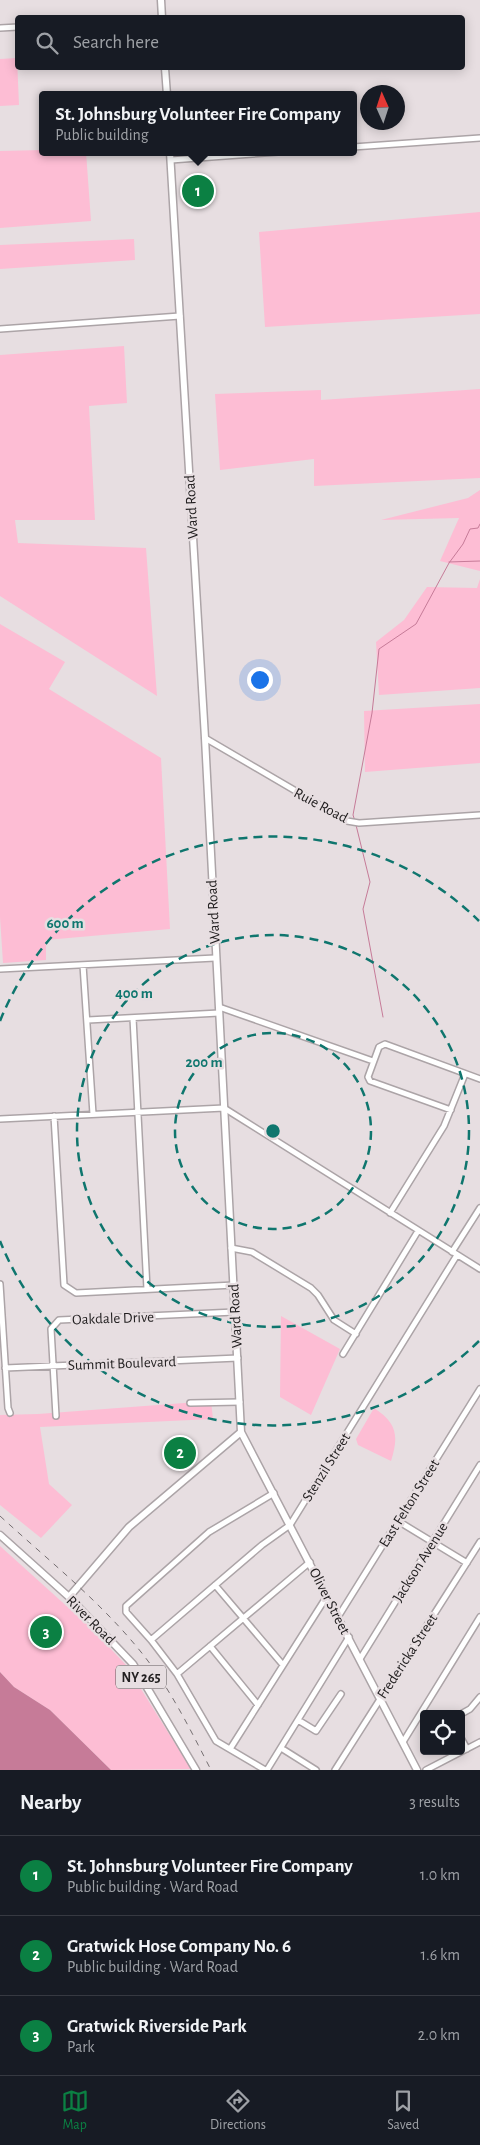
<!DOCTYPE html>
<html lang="en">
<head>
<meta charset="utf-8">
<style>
  body { margin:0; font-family:"Alegreya Sans",sans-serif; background:#20242c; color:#f1f3f6 }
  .controls { position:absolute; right:15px; bottom:15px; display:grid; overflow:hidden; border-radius:5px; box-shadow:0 2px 12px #0003 }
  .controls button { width:45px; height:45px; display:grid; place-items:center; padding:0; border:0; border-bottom:1px solid #363941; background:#171b24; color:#f1f3f6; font:25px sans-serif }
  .compass { position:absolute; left:360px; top:85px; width:45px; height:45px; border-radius:50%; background:#171b24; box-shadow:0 2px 12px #0003; rotate:357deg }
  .you { position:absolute; left:259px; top:679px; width:18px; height:18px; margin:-12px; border:4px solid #fff; border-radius:50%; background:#1a73e8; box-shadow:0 0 0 8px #1a73e833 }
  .badge { display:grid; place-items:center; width:32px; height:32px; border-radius:50%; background:#0b8043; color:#fff; font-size:16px; font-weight:700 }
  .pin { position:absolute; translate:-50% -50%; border:2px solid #fff; box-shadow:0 1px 5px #0006 }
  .popup { position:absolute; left:39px; top:91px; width:318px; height:65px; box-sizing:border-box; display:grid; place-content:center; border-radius:5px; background:#171b24; filter:drop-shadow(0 1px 4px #0005); font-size:16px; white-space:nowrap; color:#9ea1a6 }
  .popup b { font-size:19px; color:#f1f3f6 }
  .popup::after { content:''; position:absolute; left:50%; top:100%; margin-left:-10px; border:10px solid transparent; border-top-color:#171b24 }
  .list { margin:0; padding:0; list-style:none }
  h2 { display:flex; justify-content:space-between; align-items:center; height:65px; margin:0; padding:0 20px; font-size:21px }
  h2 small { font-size:16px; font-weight:400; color:#9ea1a6 }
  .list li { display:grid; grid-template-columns:32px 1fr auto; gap:15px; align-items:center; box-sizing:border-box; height:80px; padding:0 20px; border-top:1px solid #363941 }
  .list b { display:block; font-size:19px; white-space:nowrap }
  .list p { margin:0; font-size:16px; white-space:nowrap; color:#9ea1a6 }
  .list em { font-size:16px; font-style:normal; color:#9ea1a6 }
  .icon { flex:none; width:28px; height:28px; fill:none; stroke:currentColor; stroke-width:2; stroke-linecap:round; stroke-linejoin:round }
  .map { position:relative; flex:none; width:480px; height:1770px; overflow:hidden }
  .search { position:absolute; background:#171b24; box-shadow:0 2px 12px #0003; left:15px; right:15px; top:15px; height:55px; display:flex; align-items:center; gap:12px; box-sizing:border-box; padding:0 18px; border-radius:5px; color:#9ea1a6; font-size:19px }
  .sheet { height:305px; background:#171b24 }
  nav { display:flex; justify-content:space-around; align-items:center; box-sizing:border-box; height:70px; border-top:1px solid #363941; background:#171b24; font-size:14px; color:#9ea1a6 }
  nav a { display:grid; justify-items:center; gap:2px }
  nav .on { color:#0b8043 }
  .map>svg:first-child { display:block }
  .green { fill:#fdbdd4 }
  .water { fill:#c67b98 }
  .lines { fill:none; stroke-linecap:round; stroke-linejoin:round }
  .stream { stroke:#c67b98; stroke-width:1 }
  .minor-casing { stroke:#aca4a7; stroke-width:8 }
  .major-casing { stroke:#aca4a7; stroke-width:9 }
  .minor { stroke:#fff; stroke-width:5 }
  .major { stroke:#fff; stroke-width:6 }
  .rail { stroke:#756f71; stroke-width:1; stroke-dasharray:6 6; stroke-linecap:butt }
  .ring { fill:none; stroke:#0f766e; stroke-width:2.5; stroke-dasharray:9 6 }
  .labels { text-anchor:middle; stroke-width:5; stroke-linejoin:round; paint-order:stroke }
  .shield { fill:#e7dee1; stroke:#5e595b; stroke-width:1 }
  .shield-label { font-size:14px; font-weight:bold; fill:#232021 }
  .street-label { font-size:15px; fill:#232021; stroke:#e7dee1 }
  .centre { fill:#0f766e; stroke:#e7dee1; stroke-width:2.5 }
  .ring-label { font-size:15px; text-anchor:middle; font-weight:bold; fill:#0f766e; stroke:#e7dee1; stroke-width:5; stroke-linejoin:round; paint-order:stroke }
</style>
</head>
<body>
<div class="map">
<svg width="480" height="1770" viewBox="0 0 480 1770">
  <rect width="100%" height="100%" fill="#e7dee1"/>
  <path class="green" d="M17,58L19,105L0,106V59Z
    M43,150V152H86L91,221L0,228V151Z
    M480,212V314L265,327L259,232Z
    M134,239L135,260L0,269V245Z
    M124,346L127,403L89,406L95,520H15L18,543L146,548L157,696L0,596V355Z
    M480,389V478L314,486V459L220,470L215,394L321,390V400Z
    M480,490V571L440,561L459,518L381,520L468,498Z
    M480,579V688L379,695L376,642L404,620L427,587L477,588Z
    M0,624L65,662L49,689L161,758L170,929L46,940V960L3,963L0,917Z
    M480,704V763L365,772L364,711Z
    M281,1316L340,1349L311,1415L280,1397Z
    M211,1401L213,1419L40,1427L49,1484L72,1505L41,1538L0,1505V1415L38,1414Z
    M374,1408C397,1423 399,1436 391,1461L358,1445L356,1439Z
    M0,1546L92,1629L126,1665L191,1769L111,1770L50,1710L14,1687L0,1672Z"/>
  <path class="water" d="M0,1672L14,1687L50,1710L111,1770H0Z"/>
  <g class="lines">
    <path class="stream" d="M449,562L480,561
      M355,821L353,815L372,713L379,649L416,624L449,563L463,544L470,529L478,528L480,524
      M356,825L370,882L363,909L383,1017"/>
    <g class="minor-casing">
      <path id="minor" d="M0,28L18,27
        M353,147L480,138
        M171,160L278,152
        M0,329L180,316
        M205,738L347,821L359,823L480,815
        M83,965L93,1114
        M0,969L215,958
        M219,1007L373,1061
        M133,1018L147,1289
        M88,1020L219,1013
        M451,1110L370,1081L368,1077L379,1047L385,1044L480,1079
        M54,1116L64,1285L76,1293L234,1285
        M0,1119L224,1108L480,1269
        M390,1213L444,1126L465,1074
        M231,1248L252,1252L311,1288L318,1295L334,1320L356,1334
        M452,1252L480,1208
        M0,1284L8,1408L10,1413
        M343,1354L418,1231
        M5,1368L238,1358
        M190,1403L240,1402
        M56,1416L51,1329L59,1320L235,1312
        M398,1521L467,1563
        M215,1585L283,1665
        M338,1617L480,1389
        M151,1640L262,1545L290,1525L457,1255
        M210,1646L258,1705
        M360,1659L480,1465
        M177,1674L310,1562
        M461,1714L470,1709L480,1697
        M298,1720L316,1731L341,1694
        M461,1738L467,1749
        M403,1742L480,1617
        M281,1748L316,1770
        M230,1749L327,1596
        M265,1770L216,1741L177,1674L151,1640L126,1612V1606L209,1532L274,1493
        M267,1770L349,1637
        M335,1770L480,1542
        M426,1770L480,1742"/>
    </g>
    <g class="major-casing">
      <path id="major" d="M161,0L162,18
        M165,68L167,95
        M170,152L205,738L241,1432L417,1770
        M0,1535L69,1597L133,1664L196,1770
        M69,1597L129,1527L241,1432"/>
    </g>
    <use href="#minor" class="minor"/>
    <use href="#major" class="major"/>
    <path class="rail" d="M0,1516C48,1560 100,1601 141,1652C170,1688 190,1729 211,1770"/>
  </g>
  <g class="ring">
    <circle cx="273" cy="1131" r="98"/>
    <circle cx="273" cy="1131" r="196"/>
    <path d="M479 1341A294 294 0 0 1 0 1241M0 1021A294 294 0 0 1 479 921"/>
  </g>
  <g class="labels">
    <rect class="shield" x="116" y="1665.5" width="50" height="23" rx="4"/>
    <g class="shield-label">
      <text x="141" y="1682">NY 265</text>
    </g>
    <g class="street-label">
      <text transform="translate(191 507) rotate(-93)" y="5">Ward Road</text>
      <text transform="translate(321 805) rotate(28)" y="5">Ruie Road</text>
      <text transform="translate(213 912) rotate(-93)" y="5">Ward Road</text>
      <text transform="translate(235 1316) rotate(-93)" y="5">Ward Road</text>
      <text transform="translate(113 1318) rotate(-2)" y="5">Oakdale Drive</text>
      <text transform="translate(122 1363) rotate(-2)" y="5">Summit Boulevard</text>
      <text transform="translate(326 1467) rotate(-58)" y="5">Stenzil Street</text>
      <text transform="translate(409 1503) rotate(-58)" y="5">East Felton Street</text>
      <text transform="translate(420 1562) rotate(-58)" y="5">Jackson Avenue</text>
      <text transform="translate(330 1601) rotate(63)" y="5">Oliver Street</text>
      <text transform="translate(91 1620) rotate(45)" y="5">River Road</text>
      <text transform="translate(407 1656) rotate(-57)" y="5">Fredericka Street</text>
    </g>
  </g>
  <circle cx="273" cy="1131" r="8" class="centre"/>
  <g class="ring-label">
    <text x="65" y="928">600 m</text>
    <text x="134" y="998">400 m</text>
    <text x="204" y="1067">200 m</text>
  </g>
</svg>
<div class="controls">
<button><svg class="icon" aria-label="locate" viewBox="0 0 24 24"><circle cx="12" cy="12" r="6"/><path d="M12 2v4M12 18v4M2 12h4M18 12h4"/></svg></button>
</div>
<svg class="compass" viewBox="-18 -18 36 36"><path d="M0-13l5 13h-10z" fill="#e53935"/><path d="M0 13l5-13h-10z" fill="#9ea1a6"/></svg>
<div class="you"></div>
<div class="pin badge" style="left:198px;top:191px">1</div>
<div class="popup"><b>St. Johnsburg Volunteer Fire Company</b>Public building</div>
<div class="pin badge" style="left:180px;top:1453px">2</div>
<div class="pin badge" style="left:46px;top:1632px">3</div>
<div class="search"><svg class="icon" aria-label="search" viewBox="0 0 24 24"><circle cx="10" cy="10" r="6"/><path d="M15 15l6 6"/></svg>Search here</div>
</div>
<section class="sheet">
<h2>Nearby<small>3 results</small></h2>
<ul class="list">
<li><span class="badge">1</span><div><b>St. Johnsburg Volunteer Fire Company</b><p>Public building · Ward Road</p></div><em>1.0 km</em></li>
<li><span class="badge">2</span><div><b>Gratwick Hose Company No. 6</b><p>Public building · Ward Road</p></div><em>1.6 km</em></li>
<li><span class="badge">3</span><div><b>Gratwick Riverside Park</b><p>Park</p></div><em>2.0 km</em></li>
</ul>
</section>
<nav>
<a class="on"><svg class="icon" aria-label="map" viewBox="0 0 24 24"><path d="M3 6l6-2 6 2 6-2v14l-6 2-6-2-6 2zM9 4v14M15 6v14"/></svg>Map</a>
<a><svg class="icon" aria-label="directions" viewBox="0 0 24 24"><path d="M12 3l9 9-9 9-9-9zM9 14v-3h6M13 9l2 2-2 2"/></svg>Directions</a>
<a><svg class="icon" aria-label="saved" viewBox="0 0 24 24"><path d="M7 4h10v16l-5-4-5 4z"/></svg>Saved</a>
</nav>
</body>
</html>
